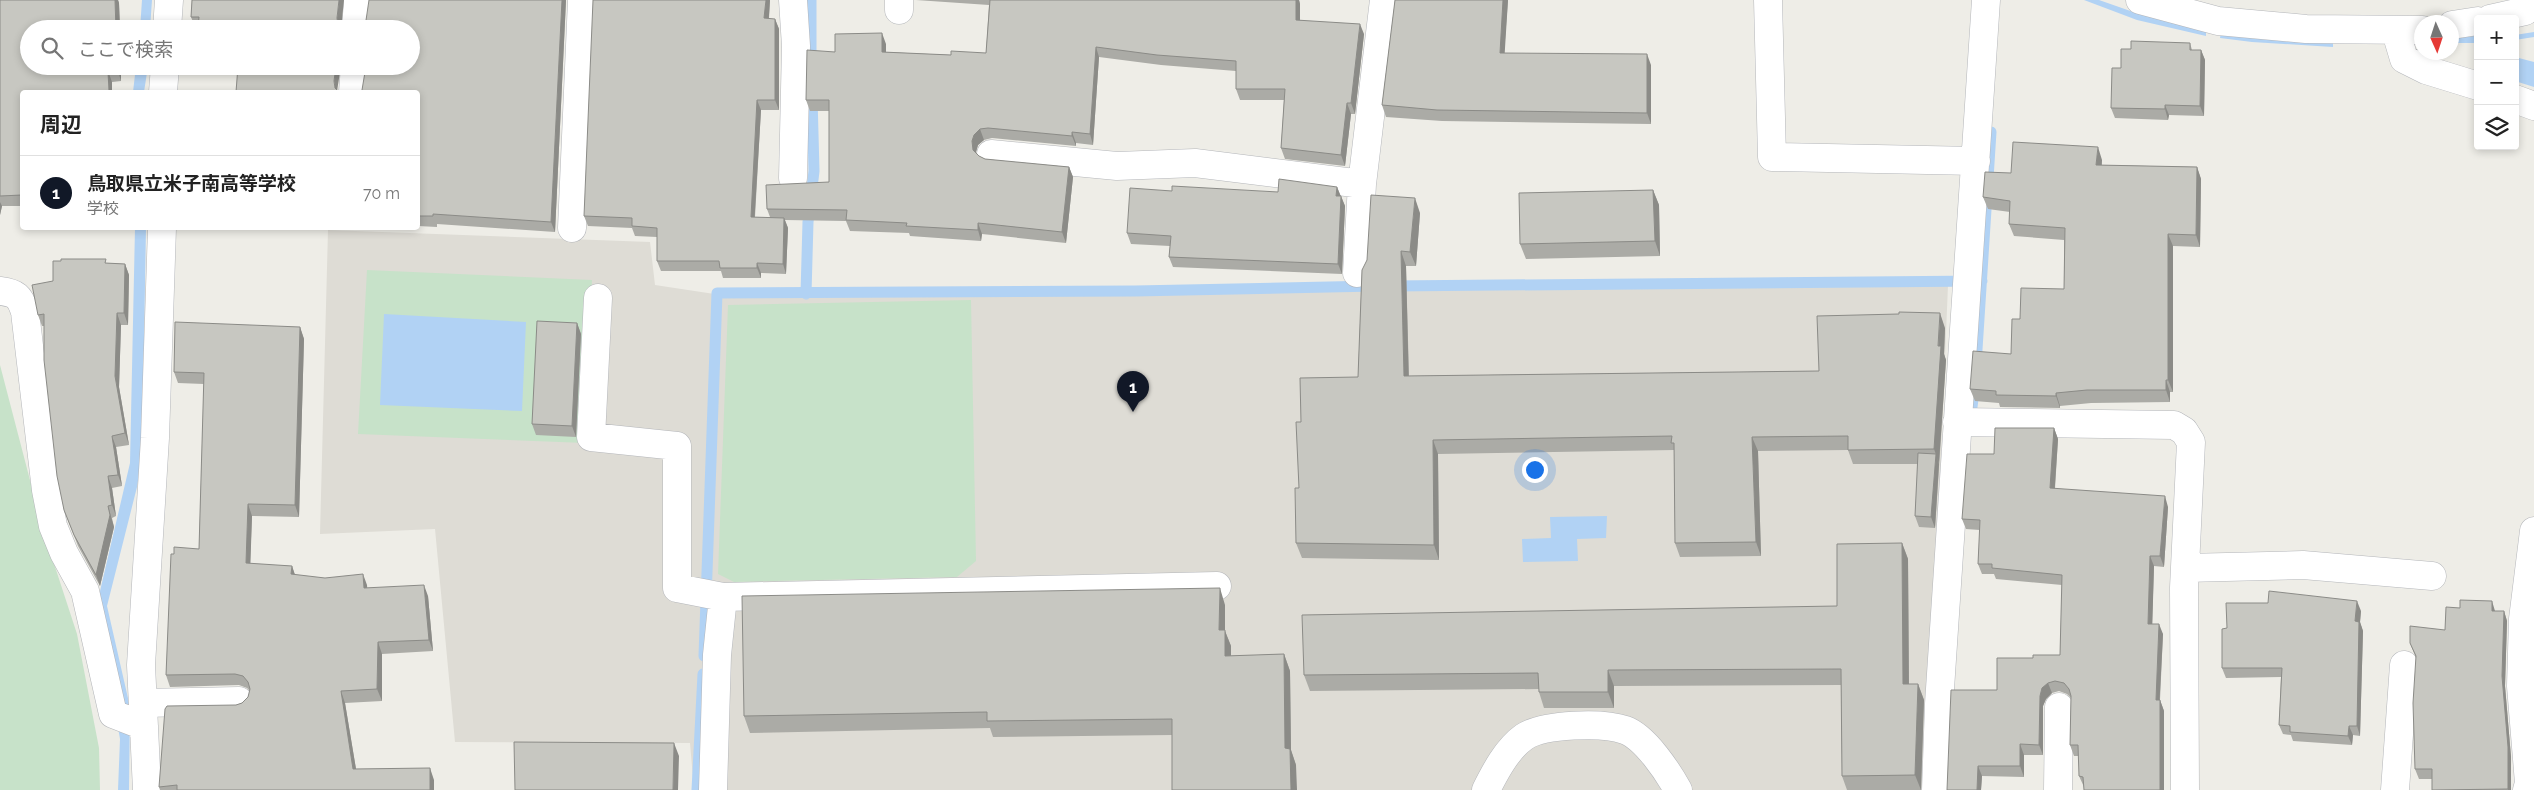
<!DOCTYPE html>
<html lang="ja">
<head>
<meta charset="utf-8">
<style>
  body { margin:0; font-family:Raleway,"Noto Sans JP",sans-serif; background:#f6f6f6; color:#222 }
  .controls { position:absolute; right:15px; top:15px; display:grid; overflow:hidden; border-radius:5px; box-shadow:0 2px 8px #0003 }
  .controls button { width:45px; height:45px; display:grid; place-items:center; padding:0; border:0; border-bottom:1px solid #e0e0e0; background:#fff; color:#222; font:25px sans-serif }
  .compass { position:absolute; left:2414px; top:15px; width:45px; height:45px; border-radius:50%; background:#fff; box-shadow:0 2px 8px #0003; rotate:177deg }
  .you { position:absolute; left:1534px; top:469px; width:18px; height:18px; margin:-12px; border:4px solid #fff; border-radius:50%; background:#1a73e8; box-shadow:0 0 0 8px #1a73e833 }
  .badge { display:grid; place-items:center; width:32px; height:32px; border-radius:50%; background:#111827; color:#fff; font-size:16px; font-weight:700 }
  .pin { position:absolute; translate:-50% -41px; filter:drop-shadow(0 1px 2px #0008) }
  .pin::after { content:''; position:absolute; top:26px; width:18px; height:15px; background:inherit; clip-path:polygon(0 0,100% 0,50% 100%) }
  .list { margin:0; padding:0; list-style:none }
  h2 { display:flex; justify-content:space-between; align-items:center; height:65px; margin:0; padding:0 20px; font-size:21px }
  h2 small { font-size:16px; font-weight:400; color:#767676 }
  .list li { display:grid; grid-template-columns:32px 1fr auto; gap:15px; align-items:center; box-sizing:border-box; height:75px; padding:0 20px; border-top:1px solid #e0e0e0 }
  .list b { display:block; font-size:19px; white-space:nowrap }
  .list p { margin:0; font-size:16px; white-space:nowrap; color:#767676 }
  .list em { font-size:16px; font-style:normal; color:#767676 }
  .icon { flex:none; width:28px; height:28px; fill:none; stroke:currentColor; stroke-width:2; stroke-linecap:round; stroke-linejoin:round }
  .map { position:relative; flex:none; width:2534px; height:790px; overflow:hidden }
  .search { position:absolute; background:#fff; box-shadow:0 2px 8px #0003; left:20px; top:20px; width:400px; height:55px; display:flex; align-items:center; gap:12px; box-sizing:border-box; padding:0 18px; border-radius:28px; color:#767676; font-size:19px }
  .panel { position:absolute; background:#fff; box-shadow:0 2px 8px #0003; left:20px; top:90px; width:400px; height:140px; border-radius:5px }
  .map>svg:first-child { display:block }
  .education { fill:#dedcd5 }
  .green { fill:#c7e2c9 }
  .water { fill:#b1d2f4 }
  .lines { fill:none; stroke-linecap:round; stroke-linejoin:round }
  .stream { stroke:#b1d2f4; stroke-width:11 }
  .minor-casing { stroke:#b4b6ba; stroke-width:29 }
  .minor { stroke:#fff; stroke-width:28 }
  .wall { fill:#ababa6 }
  .shaded-wall { fill:#8b8b87 }
  .building { fill:#c7c7c1; stroke:#8b8b87 }
</style>
</head>
<body>
<div class="map">
<svg width="2534" height="790" viewBox="0 0 2534 790">
  <rect width="100%" height="100%" fill="#eeede7"/>
  <path class="education" d="M328,230L650,242L655,285L721,295L1948,285L1927,790H694L690,743L455,742L435,529L320,534Z"/>
  <path class="green" d="M367,270L592,280L585,443L358,434Z
    M971,300L976,561L957,577L734,582L718,574L728,305Z
    M0,365L43,530L77,634L99,748L100,790H0Z"/>
  <path class="water" d="M142,0H152L150,29H140Z
    M2084,0H2099L2139,14L2206,30V36L2137,20Z
    M2221,32L2333,41V47L2252,42L2220,38Z
    M2534,32V37L2515,40V35Z
    M2478,36V43H2452V37Z
    M2515,57L2534,62V87L2515,81Z
    M136,66H148L144,92H133Z
    M135,228H146L142,455L137,487L107,606L130,707L129,790H118L120,739L97,604L130,463Z
    M384,314L526,322L522,411L380,405Z
    M1607,516L1606,538L1577,539L1578,561L1523,562L1522,539L1551,538L1550,517Z"/>
  <g class="lines">
    <path class="stream" d="M811,0V66
      M1392,286L1982,281
      M806,294L808,222L814,171L812,97
      M1976,365L1991,132
      M1970,422L1975,384
      M704,656L717,293L1135,291L1376,286
      M697,790L703,674"/>
    <g class="minor-casing">
      <path id="minor" d="M899,0V10
        M1768,0L1772,157L1976,161
        M2140,0L2218,21L2306,29L2422,30
        M2490,19L2525,11L2534,5
        M2452,25L2478,21
        M167,29L169,0
        M356,29L358,0
        M2396,32L2404,59L2426,70L2478,86
        M163,92L165,66
        M353,92L355,66
        M2515,99L2534,106
        M991,154L1117,166L1195,163L1362,184
        M793,178L796,46L793,0
        M572,228L582,0
        M1357,273L1362,184L1384,0
        M0,291C16,293 20,296 25,312L46,490L53,526L64,553L85,591L113,714L144,726
        M598,298L591,437L677,446V588L723,597L1217,586
        M1957,422L2174,425L2184,431L2191,442L2184,588L2185,790
        M2185,568L2303,565L2432,576
        M143,703L239,701
        M147,790L141,665L155,438L162,228
        M713,790L717,655L723,597
        M1486,790C1495,772 1507,749 1524,737C1543,724 1603,722 1625,730C1645,737 1668,772 1678,790
        M1936,790L1939,704L1986,0
        M2058,790L2059,707
        M2395,790L2404,665
        M2527,790L2529,783L2521,686L2523,619L2534,531"/>
    </g>
    <use href="#minor" class="minor"/>
  </g>
  <path class="wall" d="M0,0H118L119,3L120,29H29L121,66V81L22,92V206H2L0,215Z
    M192,0L340,28L341,29H198V27H195L191,17Z
    M566,0L555,232L437,224V227L418,226V92Z
    M770,0L769,19H775L779,29V110H761L755,217H770L767,209L829,182V111H810L806,100L835,52L886,44V52L951,55L986,53L989,5L916,0H1299L1300,4V20L1364,34L1355,114H1351L1345,166L1285,159L1281,148L1284,100H1240L1236,89V71L1161,65L1099,57L1093,145L1076,143V146L992,138L984,140L978,145L976,152L979,156L985,159L1069,167L1073,177L1066,243L982,234L981,241L910,236L909,233L850,231L846,221L785,220L788,228L786,274L761,273V278H723L721,271H661L657,261V237L635,236L632,228L588,226L584,216Z
    M1395,0H1508L1504,53L1651,65V124L1442,121L1386,117L1382,105Z
    M2190,43L2192,50H2201L2205,60L2204,116L2169,115L2168,120L2115,118L2111,108L2121,68L2131,49Z
    M2102,160V165L2197,167L2201,179L2200,247L2173,246V392H2170V402L2091,403L2060,406V408L2000,407L1999,403L1975,401L1970,389L2011,354L2020,319L2064,289V240L2014,236L2009,224L2010,212L1988,209L1983,197L2011,173Z
    M1337,187L1345,206L1342,274L1173,267L1169,257L1170,246L1131,244L1127,233L1172,191L1278,192Z
    M1653,190L1659,205L1660,256L1526,259L1520,244Z
    M1420,213L1416,266H1406L1409,376L1819,371L1945,328L1944,354L1946,360L1935,528L1919,527L1915,516L1918,464H1853L1848,450L1758,451L1761,556L1680,557L1675,543L1674,450L1438,454L1439,560L1302,558L1296,543L1299,488L1301,422L1358,377L1362,270Z
    M107,263L125,264L129,275L128,325H121L119,387L129,445L116,447L122,486L112,488L116,516L112,518L114,527L100,586L78,546L64,510L44,326H42L38,315Z
    M577,323L581,334L576,437L536,435L532,424Z
    M300,327L304,339L299,517L252,516L250,564L292,566L295,575L367,585V588L428,596L433,651L382,654V701L345,703L356,769L434,780V790H160L159,787L236,705L242,703L248,697L250,691L247,688L239,685L170,687L166,675L174,554L199,549L204,384L178,383L174,372Z
    M2054,428L2058,439L2055,489L2168,507L2164,567L2154,566L2152,624L2163,634L2160,700L2164,711V790H2084V787L2079,776V756H2074L2070,745L2071,698L2067,694L2059,691L2052,693L2046,699L2043,706V755H2024V777L1982,776L1981,790H1947L1997,690L2033,658L2060,655L2062,585L1996,579L1994,574H1982L1978,564L1980,530L1966,529L1962,519L1994,454Z
    M1902,543L1908,559L1909,684H1918L1924,700L1921,790H1847L1842,776L1841,685L1614,686V708H1544L1539,692V689L1310,691L1304,675L1837,606Z
    M1225,605V631L1231,646V656L1284,654L1290,671L1291,750L1296,765L1172,735L993,737L990,728L750,733L744,716Z
    M2361,611L2360,622L2363,631L2360,736L2353,735L2352,745L2293,741L2291,735L2283,734L2279,725L2281,677L2226,678L2222,668L2227,628Z
    M2495,611H2504L2507,621L2505,686L2511,757V790H2432V779H2419L2415,769L2416,658L2410,643L2445,630Z"/>
  <path class="shaded-wall" d="M115,0H118L119,3L120,29H116Z
    M339,0H344L341,29L338,25L337,18Z
    M562,0H566L555,232L551,222Z
    M766,0H770L768,29L764,18Z
    M1296,0H1299L1300,4V31L1296,20Z
    M1503,0H1508L1504,64L1500,53Z
    M775,19L779,29V110L775,100Z
    M1360,24L1364,34L1355,114L1351,103Z
    M882,33L886,44V62L882,52Z
    M1096,47L1099,57L1093,145L1090,134Z
    M2201,50L2205,60L2204,116L2200,106Z
    M1647,54L1651,65V124L1647,113Z
    M117,66H121V81L118,71Z
    M336,66H341L337,91L335,88L334,81Z
    M108,71L112,82V92H109Z
    M757,100L761,110L754,227L751,217Z
    M1347,103L1351,114L1345,166L1341,155Z
    M2165,105L2169,115L2168,120L2165,109Z
    M980,129L984,140L978,145L976,152L977,161L973,150L972,141L974,135Z
    M1072,132L1076,143V146L1072,136Z
    M2098,147L2102,160L2100,177L2096,165Z
    M1069,167L1073,177L1066,243L1062,232Z
    M2197,167L2201,179L2200,247L2196,235Z
    M1337,187L1341,197L1336,196Z
    M1653,190L1659,205L1660,256L1655,241Z
    M1341,196L1345,206L1342,274L1338,264Z
    M1415,198L1420,213L1416,266L1410,252Z
    M0,202L2,206L0,215Z
    M784,218L788,228L786,274L783,264Z
    M978,223L982,234L981,241L978,230Z
    M2168,234L2173,246V392L2168,380Z
    M1401,251L1406,266L1409,390L1404,376Z
    M757,263L761,273V278L757,268Z
    M125,264L129,275L128,325L124,313Z
    M117,313L121,325L119,387L129,445L125,433L115,376Z
    M1940,313L1945,328L1944,354L1946,360L1939,463L1934,449Z
    M577,323L581,334L576,437L572,426Z
    M300,327L304,339L299,517L295,505Z
    M2166,380L2170,392V402L2166,390Z
    M2056,393L2060,406V408L2056,396Z
    M2054,428L2058,439L2054,499L2050,488Z
    M112,436L116,447L122,486L118,475Z
    M1752,437L1758,451L1761,556L1756,542Z
    M1433,440L1438,454L1439,560L1434,545Z
    M1936,454L1939,464L1935,528L1931,517Z
    M108,476L112,488L116,516L112,505Z
    M2165,496L2168,507L2164,567L2160,556Z
    M248,504L252,516L250,575L246,563Z
    M108,506L114,527L100,586L96,575Z
    M1902,543L1908,559L1909,700L1903,684Z
    M2150,556L2154,566L2152,635L2148,624Z
    M292,566L296,578L291,574Z
    M363,574L367,585L368,599L364,588Z
    M424,585L428,596L433,651L429,640Z
    M1220,588L1225,605V631L1231,646V672L1225,656L1219,630Z
    M2357,601L2361,611L2360,622L2363,631L2360,736L2357,726L2355,621Z
    M2492,601L2495,611V621L2492,611Z
    M2504,611L2507,621L2505,686L2511,757V790H2508V747L2502,676Z
    M2159,624L2163,634L2159,711L2156,700Z
    M378,642L382,654V701L377,689Z
    M1284,654L1290,671L1291,750L1296,765L1297,790H1291L1285,748Z
    M1608,670L1614,686V708L1608,692Z
    M2048,683L2052,693L2046,699L2043,706V755L2039,745L2040,696L2042,688Z
    M1918,684L1924,700L1921,790L1915,775Z
    M341,691L345,703L358,781L353,769Z
    M2160,700L2164,711V790H2160Z
    M2349,726L2353,735L2352,745L2348,736Z
    M674,743L679,756L678,790H673Z
    M2020,744L2024,755V777L2020,766Z
    M1978,766L1982,776L1981,790H1977Z
    M430,768L434,780V790H430Z"/>
  <path class="building" d="M0,0H115L116,29H29V66H117L118,71H108L109,92H22V195L0,196Z
    M192,0H339L337,18L338,25L341,29H200L198,28L199,17H191Z
    M369,0H562L551,222L433,214V216H418V92H360L362,90L366,66H411V29H364L365,27Z
    M593,0H766L764,18L775,19V100H757L751,217L784,218L783,264L757,263V268H720L719,261H657V228L632,226V218L584,216Z
    M990,0H1296V20L1360,24L1351,103H1347L1341,155L1281,148L1285,89H1236V61L1157,55L1096,47L1090,134L1072,132V136L988,128L980,129L974,135L972,141L973,150L979,156L985,159L1069,167L1062,232L978,223V230L906,226L907,223L846,220L847,210L767,209L766,185L829,182V100H806L807,50L835,52V34L882,33V52L951,55V51L986,53Z
    M1395,0H1503L1500,53L1647,54V113L1437,110L1382,105Z
    M2131,41L2190,43V50H2201L2200,106L2165,105V109L2111,108L2112,68H2121V49H2131Z
    M238,66H336L334,81L335,88L339,92H236Z
    M2013,142L2098,147L2096,165L2197,167L2196,235L2168,234V380H2166V390H2087L2056,393V396L1996,395V391L1970,389L1973,351L2011,354L2012,319H2020L2021,288L2064,289L2065,228L2009,224L2010,201L1983,197L1985,172L2011,173Z
    M1279,179L1337,187L1336,196H1341L1338,264L1169,257L1171,236L1127,233L1130,188L1172,191V186L1278,192Z
    M1653,190L1655,241L1520,244L1519,193Z
    M1371,195L1415,198L1410,252L1401,251L1404,376L1819,371L1817,316L1899,314V312L1940,313L1938,346H1941L1934,449L1848,450V436L1752,437L1756,542L1675,543L1674,443H1671L1672,436L1433,440L1434,545L1296,543L1295,488H1299L1296,422H1301L1300,378L1358,377L1362,270L1367,260Z
    M61,259H106L105,263L125,264L124,313H117L115,376L125,433L112,436L118,475L108,476L112,505L108,506L110,515L96,575L74,535L64,510L57,476L44,360V314L38,315L32,285L53,281V261H61Z
    M537,321L577,323L572,426L532,424Z
    M175,322L300,327L295,505L248,504L246,563L292,566L291,574L325,578L363,574L364,588L424,585L429,640L378,642L377,689L341,691L353,769L430,768V790H177V785L159,787L165,709L167,706L236,705L242,703L248,697L250,689L248,682L243,676L235,674L166,675L171,554H174V547L199,549L204,373L174,372Z
    M1995,428H2054L2050,488L2165,496L2160,556H2150L2148,624H2159L2156,700H2160V790H2084L2083,777L2079,776L2078,745H2070L2071,696L2069,689L2064,683L2055,681L2048,683L2042,688L2040,696L2039,745L2020,744V766H1978L1977,790H1947L1951,690H1997V658H2033V655H2060L2062,575L1992,568V564H1978L1980,520L1962,519L1967,454H1994Z
    M1918,453L1936,454L1931,517L1915,516Z
    M1902,543L1903,684H1918L1915,775L1842,776L1841,669L1608,670V692H1539L1538,673L1304,675L1302,615L1837,606V544Z
    M1220,588L1219,630H1225V656L1284,654L1285,748L1290,749L1291,790H1172V719L987,721V712L744,716L742,596Z
    M2269,591L2357,601L2355,621L2359,622L2357,726H2349L2348,736L2290,732V726L2279,725L2282,668H2222V629L2227,628L2226,603H2268Z
    M2460,600L2492,601V611H2504L2502,676L2508,747V789L2432,790V769H2415L2413,703L2416,656L2410,643V626L2445,630L2446,607L2460,608Z
    M514,742L674,743L673,790H515Z"/>
</svg>
<div class="controls">
<button>+</button>
<button>−</button>
<button><svg class="icon" aria-label="layers" viewBox="0 0 24 24"><path d="M12 4l9 5-9 5-9-5zM3 14l9 5 9-5"/></svg></button>
</div>
<svg class="compass" viewBox="-18 -18 36 36"><path d="M0-13l5 13h-10z" fill="#e53935"/><path d="M0 13l5-13h-10z" fill="#767676"/></svg>
<div class="you"></div>
<div class="pin badge" style="left:1133px;top:412px">1</div>
<div class="search"><svg class="icon" aria-label="search" viewBox="0 0 24 24"><circle cx="10" cy="10" r="6"/><path d="M15 15l6 6"/></svg>ここで検索</div>
<section class="panel">
<h2>周辺<small></small></h2>
<ul class="list">
<li><span class="badge">1</span><div><b>鳥取県立米子南高等学校</b><p>学校</p></div><em>70 m</em></li>
</ul>
</section>
</div>
</body>
</html>
